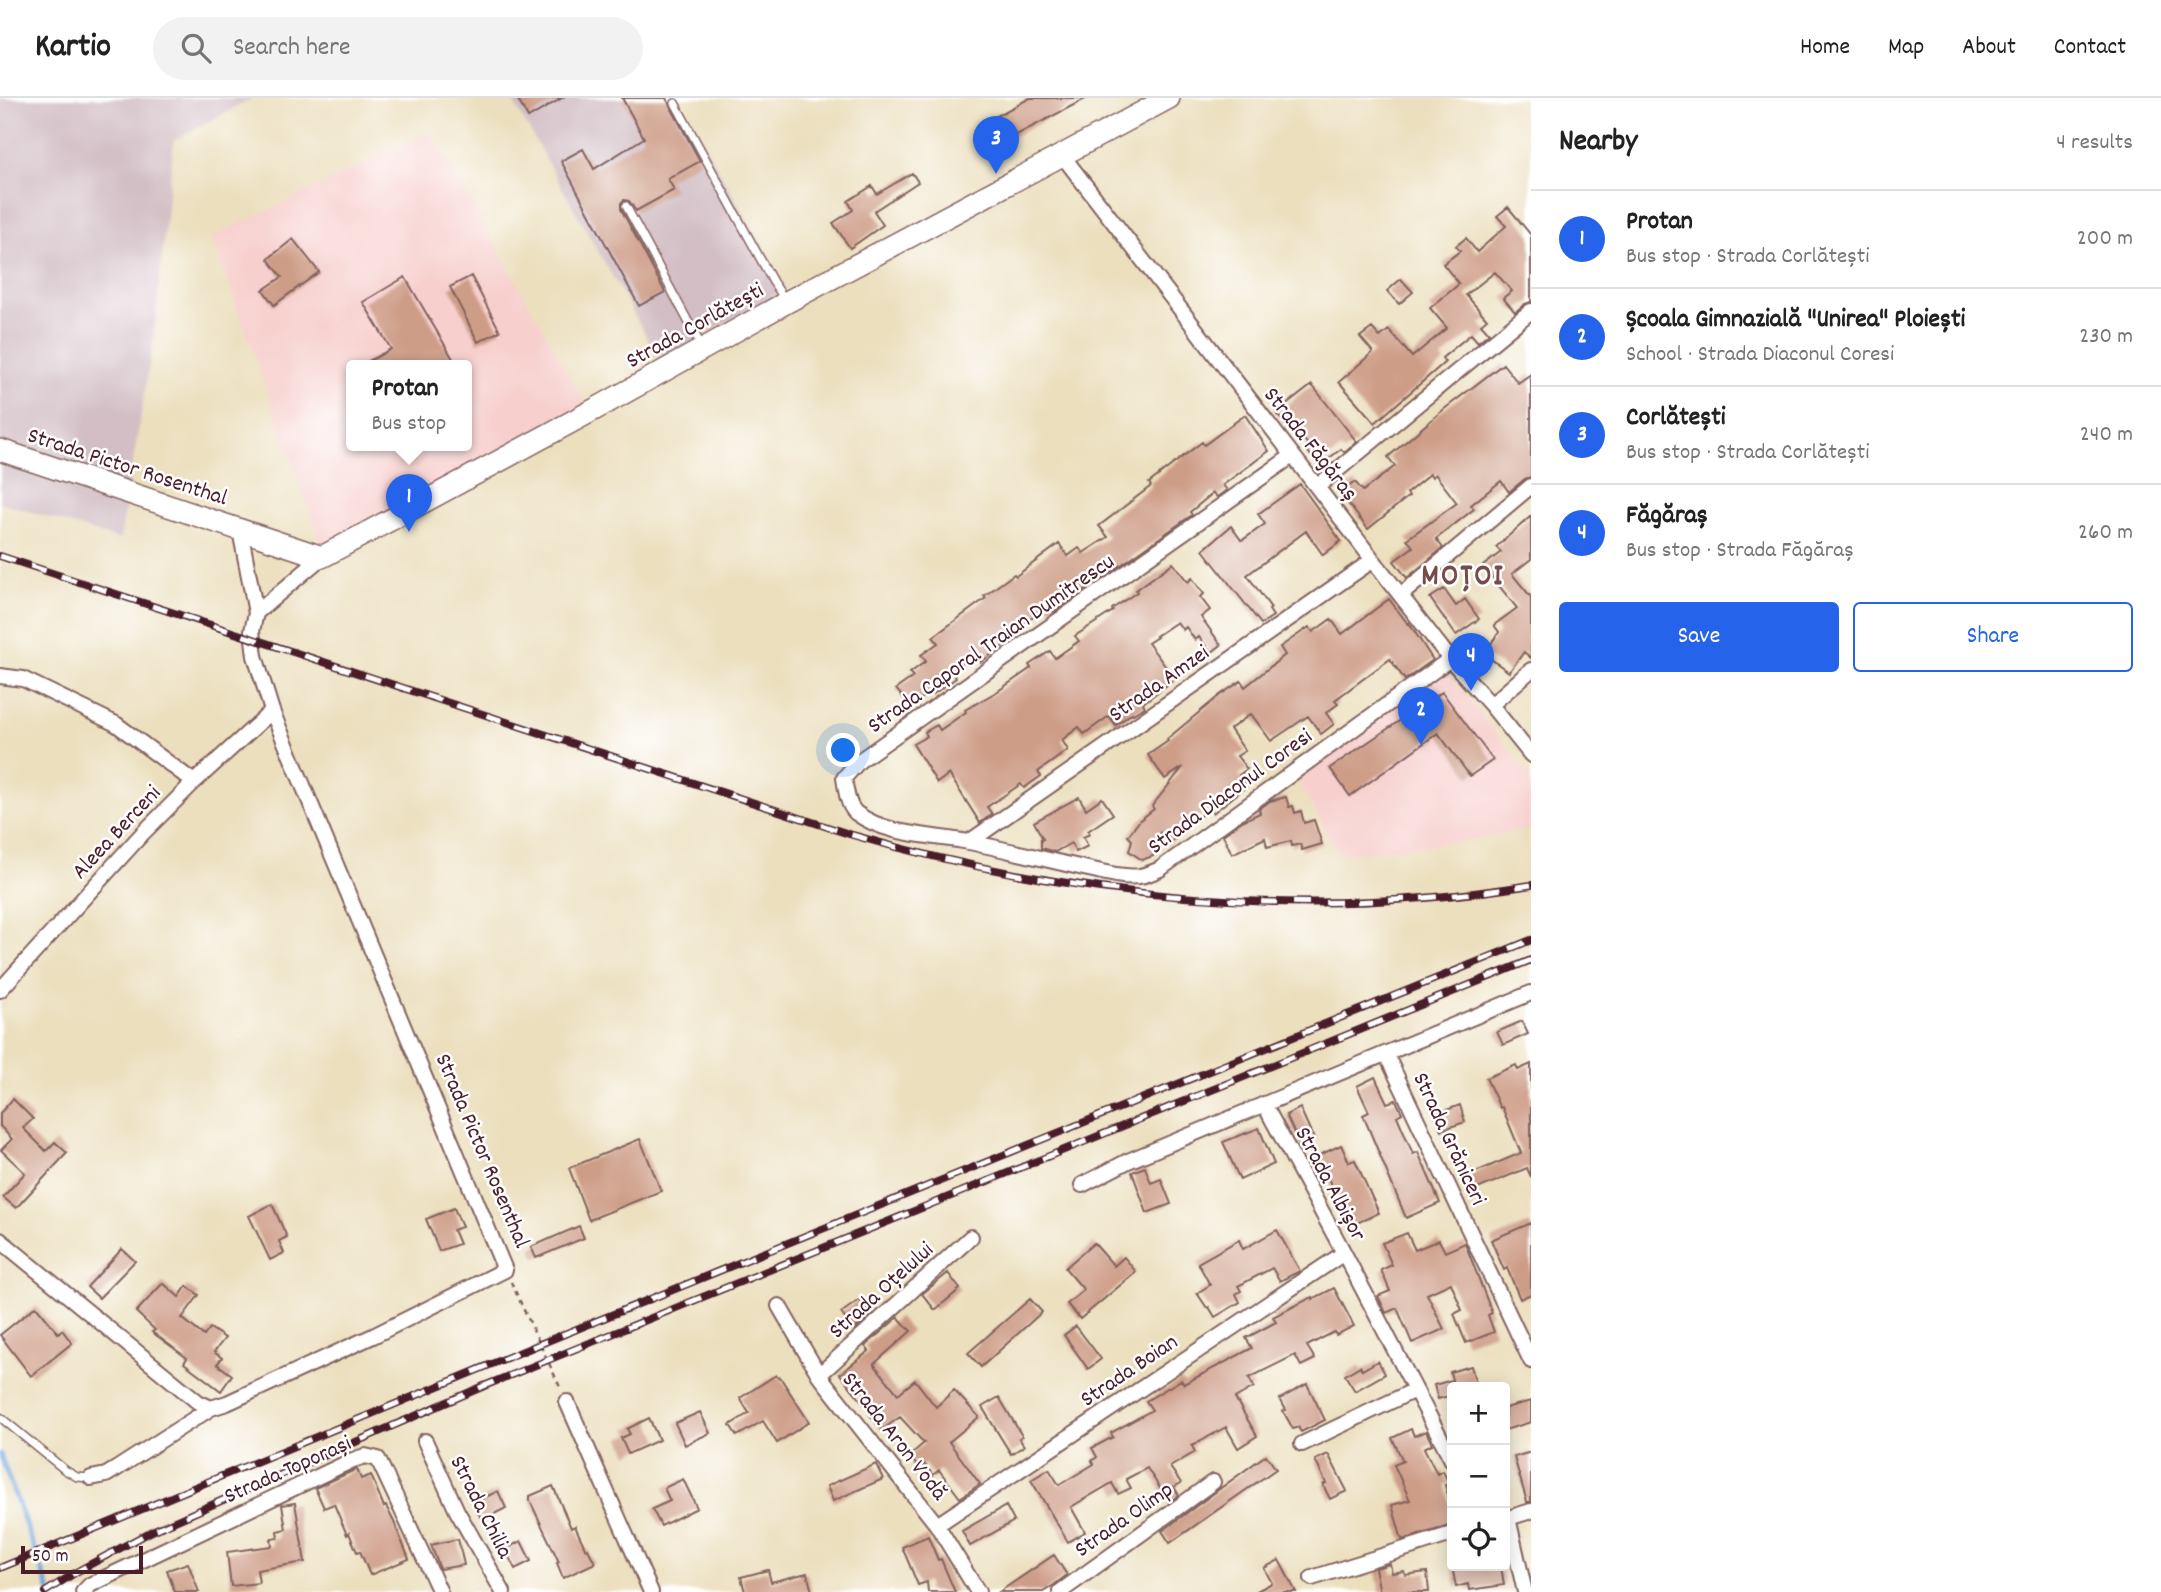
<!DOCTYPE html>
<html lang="en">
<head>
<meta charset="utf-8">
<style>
  body { margin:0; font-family:Dekko,sans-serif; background:#f2f2f2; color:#222 }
  .controls { position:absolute; right:21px; bottom:21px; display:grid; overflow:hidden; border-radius:7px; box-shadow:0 4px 18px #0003 }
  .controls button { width:63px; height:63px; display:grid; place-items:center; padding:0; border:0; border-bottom:2px solid #e0e0e0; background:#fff; color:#222; font:35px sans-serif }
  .scale { position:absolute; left:21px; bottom:18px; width:122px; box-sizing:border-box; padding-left:7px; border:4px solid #4a1f2b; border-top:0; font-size:19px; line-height:24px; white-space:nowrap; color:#4a1f2b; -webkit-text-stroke:5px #fff; paint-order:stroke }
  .you { position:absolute; left:844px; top:653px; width:24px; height:24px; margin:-18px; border:5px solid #fff; border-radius:50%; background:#1a73e8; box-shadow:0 0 0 10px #1a73e833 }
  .badge { display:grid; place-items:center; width:46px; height:46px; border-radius:50%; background:#2563eb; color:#fff; font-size:23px; font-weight:700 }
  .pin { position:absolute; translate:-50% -58px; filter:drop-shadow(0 2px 4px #0008) }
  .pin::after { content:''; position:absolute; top:37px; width:24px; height:21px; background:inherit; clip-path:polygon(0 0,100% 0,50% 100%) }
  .popup { position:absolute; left:346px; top:262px; width:126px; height:91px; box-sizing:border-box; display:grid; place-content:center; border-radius:7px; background:#fff; filter:drop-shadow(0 2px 5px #0005); font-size:23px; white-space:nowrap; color:#767676 }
  .popup b { font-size:26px; color:#222 }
  .popup::after { content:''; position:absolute; left:50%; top:100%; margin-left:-14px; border:14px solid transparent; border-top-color:#fff }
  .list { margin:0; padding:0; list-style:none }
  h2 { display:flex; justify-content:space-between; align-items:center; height:91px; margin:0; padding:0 28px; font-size:30px }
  h2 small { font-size:23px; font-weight:400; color:#767676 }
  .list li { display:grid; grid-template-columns:46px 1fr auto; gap:21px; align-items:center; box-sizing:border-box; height:98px; padding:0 28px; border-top:2px solid #e0e0e0 }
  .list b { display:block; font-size:26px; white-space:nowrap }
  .list p { margin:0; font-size:23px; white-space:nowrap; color:#767676 }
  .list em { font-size:23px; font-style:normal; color:#767676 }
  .actions { display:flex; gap:14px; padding:21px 28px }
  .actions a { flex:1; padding:16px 0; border:2px solid #2563eb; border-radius:7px; text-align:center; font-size:24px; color:#2563eb }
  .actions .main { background:#2563eb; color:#fff }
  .icon { flex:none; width:38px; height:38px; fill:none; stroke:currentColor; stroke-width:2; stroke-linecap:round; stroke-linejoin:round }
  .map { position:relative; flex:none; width:1531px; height:1494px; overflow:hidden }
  header { display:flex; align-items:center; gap:42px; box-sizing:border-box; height:98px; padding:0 35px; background:#fff; border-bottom:2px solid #e0e0e0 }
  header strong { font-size:33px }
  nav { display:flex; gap:38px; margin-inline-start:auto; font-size:24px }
  .search { width:490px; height:63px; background:#f2f2f2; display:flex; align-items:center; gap:18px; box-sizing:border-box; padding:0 24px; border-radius:38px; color:#767676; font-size:26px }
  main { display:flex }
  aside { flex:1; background:#fff }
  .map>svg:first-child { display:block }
  .built { fill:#f7d0ce; fill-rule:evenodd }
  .industrial { fill:#d2bec4 }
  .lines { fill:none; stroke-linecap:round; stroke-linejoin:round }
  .stream { stroke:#6da4db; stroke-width:5 }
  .building { fill:#ce9d87 }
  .lane-casing { stroke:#83625e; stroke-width:10 }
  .street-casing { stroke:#83625e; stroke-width:18 }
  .secondary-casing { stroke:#83625e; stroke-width:24 }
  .path { stroke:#83625e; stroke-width:2.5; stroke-dasharray:5 5; stroke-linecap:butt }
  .lane { stroke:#fff; stroke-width:7 }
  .street { stroke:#fff; stroke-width:14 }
  .secondary { stroke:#fff; stroke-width:21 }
  .rail-casing { stroke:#4a1f2b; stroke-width:8 }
  .rail { stroke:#fff; stroke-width:5; stroke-dasharray:16; stroke-linecap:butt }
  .labels { text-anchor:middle; stroke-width:5; stroke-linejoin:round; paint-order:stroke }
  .street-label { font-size:23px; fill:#4a1f2b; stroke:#fff }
  .district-label { font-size:30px; font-weight:bold; letter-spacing:2px; fill:#784b4b; stroke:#fff }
</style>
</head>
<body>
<header>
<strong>Kartio</strong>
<div class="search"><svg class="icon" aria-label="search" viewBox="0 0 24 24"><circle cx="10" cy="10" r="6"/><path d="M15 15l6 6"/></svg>Search here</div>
<nav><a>Home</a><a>Map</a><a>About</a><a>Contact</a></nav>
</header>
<main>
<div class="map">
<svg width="1531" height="1494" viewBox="0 0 1531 1494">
  <rect width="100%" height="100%" fill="#fff"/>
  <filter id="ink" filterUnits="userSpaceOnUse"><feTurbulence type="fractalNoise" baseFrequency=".0143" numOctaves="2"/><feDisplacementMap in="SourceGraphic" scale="14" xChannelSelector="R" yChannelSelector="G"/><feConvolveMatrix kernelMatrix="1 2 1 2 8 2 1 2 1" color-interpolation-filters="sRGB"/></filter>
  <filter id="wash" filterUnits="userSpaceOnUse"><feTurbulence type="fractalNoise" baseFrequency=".00686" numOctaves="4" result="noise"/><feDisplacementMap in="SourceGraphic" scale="28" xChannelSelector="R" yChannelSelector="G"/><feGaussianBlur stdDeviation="1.57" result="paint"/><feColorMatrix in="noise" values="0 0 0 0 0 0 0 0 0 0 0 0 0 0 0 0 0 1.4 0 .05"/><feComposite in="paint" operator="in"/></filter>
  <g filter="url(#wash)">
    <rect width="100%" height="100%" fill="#ecdfbe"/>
    <path class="built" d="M431,34L586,306L323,451L212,139ZM351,268H467V348H351Z
      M1446,572L1531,680V731L1452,745L1339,756L1294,675Z"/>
    <path class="industrial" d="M0,0H253L174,42L153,244L120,442L0,404Z
      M511,0H678L786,191L660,262Z"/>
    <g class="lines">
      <path class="stream" d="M0,1356L50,1494"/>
    </g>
    <g id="blocks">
      <path class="building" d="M517,0H562L528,20Z
        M622,0H666L700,63L668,81L674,92L636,113L629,103L624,102L621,105V111L665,194L639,208L561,63L583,51L594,71L644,40Z
        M1030,0H1087L1005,43L993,20Z
        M912,75L918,84L874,113L883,127L850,150L833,125L853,112L848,103L872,88L877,96Z
        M1508,109L1531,137V204L1525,206L1515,214L1503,200L1512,193L1495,174L1466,197L1487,221L1481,226L1489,235L1478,244L1471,236L1442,260L1445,264L1375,325L1339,284L1373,254L1360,239L1372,230L1380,239L1389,232L1412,259L1447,230L1430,210L1459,186L1443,166L1460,153L1456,148L1466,140L1477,154L1506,128L1497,118Z
        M293,141L319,174L274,207L263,192L282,179L268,161Z
        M471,178L500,233L478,244L450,189Z
        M405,179L453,261L441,268H360L391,251L363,204Z
        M1401,181L1413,194L1399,206L1387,193Z
        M1503,266L1518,285L1531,276V379L1525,381L1509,394L1501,383L1471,407L1474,411L1436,441L1443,450L1407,480L1394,463L1413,449L1407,441L1457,405L1435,376L1432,379L1430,376L1407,395L1409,398L1368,431L1340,395L1355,384L1363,393L1395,368L1388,359L1443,312Z
        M1312,287L1357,344L1344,354L1341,351L1319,368L1305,350L1308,347L1290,322L1285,326L1276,315Z
        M1245,317L1269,353L1223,387L1227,392L1217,399L1213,395L1190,414L1192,417L1054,514L1049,508L1013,532L1017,538L981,564L975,557L952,573L956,580L933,596L931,593L911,609L896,591L913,579L910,575L926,563L921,557L938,545L933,539L986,500L984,498L1014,476L1016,478L1059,446L1068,458L1079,450L1083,455L1108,439L1099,428L1151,388L1149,385L1185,357L1202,344L1204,347Z
        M1300,386L1341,443L1323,457L1306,433L1247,477L1271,510L1269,512L1273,518L1261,526L1203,452L1231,428L1241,442L1244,441L1265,426L1258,416Z
        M1531,418V461L1512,476L1531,499V560L1524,554L1509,574L1484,556L1499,534L1494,527L1517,510L1483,468L1501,454L1496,449Z
        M1173,465L1188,484L1192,480L1204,496L1200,499L1210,512L1201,519L1221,547L1211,555L1199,539L1195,542L1186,529L1183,532L1177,524L1156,538L1157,539L1148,545L1175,581L1143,605L1145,609L1133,616L1132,615L1116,627L1109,618L1084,636L1079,629L1062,642L1068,652L1038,674L1041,678L1024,690L1021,686L987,709L992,716L980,725L949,676L937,685L913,646L927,638L925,634L937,627L940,632L966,614L965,612L998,593L1031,570L1029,567L1050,553L1055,560L1079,543L1075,538L1113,513L1112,511L1137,494L1136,492Z
        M1444,491L1456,508L1465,501L1479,521L1456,537L1430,500Z
        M1389,501L1408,526L1409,525L1433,562L1405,582L1390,561L1335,602L1338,606L1326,615L1334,626L1321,636L1308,618L1271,643L1251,616L1230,631L1245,653L1237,658L1247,671L1239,677L1247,688L1213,715L1210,710L1184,730L1186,732L1168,746L1160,735L1153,758L1142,762L1129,753L1132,742L1128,738L1140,722L1154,711L1152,708L1183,669L1165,681L1148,657L1168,643L1167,641L1220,597L1241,583L1245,589L1285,557L1280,549L1309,529L1313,534L1331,521L1342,536Z
        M1442,594L1493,662L1470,678L1438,635L1350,698L1330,670Z
        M1079,699L1086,711L1102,700L1113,716L1088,733L1090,736L1083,739L1088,748L1076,754L1071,745L1055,754L1041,750V741H1043L1034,724Z
        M1286,699L1289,709L1293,708L1295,715L1301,713L1304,725L1314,722L1322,746L1302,752L1300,746L1292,748L1291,743L1267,749L1265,740L1232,756L1223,737L1242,723L1260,715L1259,711L1270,703Z
        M1522,923L1528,936L1503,947L1497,934Z
        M1531,966V1079L1527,1070L1468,1095L1461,1080L1521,1055L1502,1009L1500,1010L1486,980L1516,967L1518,972Z
        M1375,979L1387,1005L1396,1002L1402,1015L1397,1018L1413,1056L1418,1054L1440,1105L1406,1120L1363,1017L1369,1014L1357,988Z
        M13,1001L33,1021L23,1030L46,1053L55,1044L67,1055L16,1110L3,1099L25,1075L1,1052L12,1041L0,1028V1015Z
        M1460,1007L1465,1024L1441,1032L1435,1016Z
        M1300,1010L1314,1041L1300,1048L1286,1017Z
        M1259,1030L1274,1066L1240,1082L1223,1044Z
        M640,1041L661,1093L589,1122L569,1070Z
        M1341,1047L1349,1064L1355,1062L1379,1115L1348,1129L1324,1070L1321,1072L1315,1059Z
        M1145,1069L1151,1085L1161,1081L1171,1106L1147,1115L1132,1074Z
        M272,1106L287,1139L279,1143L284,1155L270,1162L249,1118Z
        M454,1110L462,1129L453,1132L459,1146L439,1153L426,1121Z
        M1531,1125V1196L1520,1201L1507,1170L1504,1172L1491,1142Z
        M579,1128L584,1140L536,1160L531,1149Z
        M1277,1132L1300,1173L1280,1183L1272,1170L1238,1188L1241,1193L1236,1196L1240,1204L1215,1219L1209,1209L1207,1210L1197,1195L1210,1187L1198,1165L1239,1142L1243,1151Z
        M1407,1135L1415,1152L1439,1142L1445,1154L1465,1145L1492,1215L1488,1217L1494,1234L1466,1245L1454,1216L1462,1212L1451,1185L1427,1196L1444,1231L1412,1245L1397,1210L1386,1215L1378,1198L1390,1193L1381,1172L1392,1167L1382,1145Z
        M1094,1145L1114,1168L1124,1159L1136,1174L1080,1221L1067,1206L1084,1192L1065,1170Z
        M122,1151L135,1163L99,1200L87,1189Z
        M948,1175L960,1191L935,1212L922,1196Z
        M163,1185L179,1199L187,1188L199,1197L182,1220L204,1238L210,1230L225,1240L214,1254L222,1260L217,1266L232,1277L221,1293L184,1265L187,1260L152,1234L155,1232L136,1214Z
        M1334,1190L1354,1228L1336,1237L1334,1234L1307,1248L1315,1261L1301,1268L1295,1257L1249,1280L1254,1289L1235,1300L1257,1338L1238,1350L1226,1329L1192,1348L1195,1354L1170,1369L1181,1385L1174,1389L1179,1397L1169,1404L1147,1370L1126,1381L1131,1390L1118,1396L1112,1385L1071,1409L1085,1434L1068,1444L1031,1382L1049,1371L1059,1387L1094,1366L1092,1363L1097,1359L1092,1350L1113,1339L1111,1335L1152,1312L1146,1303L1181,1282L1184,1286L1252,1250L1246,1240L1276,1224L1273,1219L1312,1199L1313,1201Z
        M1030,1201L1042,1214L981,1269L968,1255Z
        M859,1202L871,1217L854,1232L841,1215Z
        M36,1208L58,1235L62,1232L72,1245L31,1278L0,1237Z
        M898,1219L911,1233L874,1266L898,1296L915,1282L936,1309L954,1292L979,1319L949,1344L980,1386L960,1400L939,1372L933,1377L924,1366L919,1370L909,1358L924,1345L900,1319L882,1332L870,1317L872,1316L840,1276L869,1253L865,1248Z
        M1076,1228L1101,1261L1088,1271L1064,1237Z
        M1378,1263L1385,1276L1355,1293L1345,1277L1360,1268L1362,1272Z
        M1471,1268L1477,1289H1454L1452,1282V1297L1438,1301L1434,1287L1452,1282L1450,1274Z
        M776,1277L778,1280L780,1279L809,1324L777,1345L763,1323L737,1338L730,1327L749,1315L740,1300Z
        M1307,1286L1325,1322L1301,1334L1298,1329L1293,1331L1283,1313L1286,1312L1280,1301Z
        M999,1299L1022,1338L1019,1340L1024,1348L1011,1356L982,1309Z
        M1531,1303V1324L1505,1332V1310Z
        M700,1314L710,1335L685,1347L675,1325Z
        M649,1320L659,1342L628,1356L621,1340L630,1336L627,1331Z
        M1411,1331L1414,1338L1426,1333L1432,1346L1424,1350L1437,1376L1443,1373L1449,1386L1445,1387L1452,1412V1427L1402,1442L1392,1407L1410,1402L1394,1367L1403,1363L1392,1340Z
        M1531,1354V1404H1527L1514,1359Z
        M1328,1356L1347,1393L1330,1401L1323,1387L1326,1385L1315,1362Z
        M1266,1357L1276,1371L1170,1445L1162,1433Z
        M876,1366L883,1381L833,1403L827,1388Z
        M357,1371L361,1381L371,1377L384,1409L386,1408L394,1424L409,1461L370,1477L360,1453L357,1454L349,1435L347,1437L334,1406L324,1410L315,1390Z
        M683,1381L697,1410L661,1428L652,1411L670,1403L664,1390Z
        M553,1388L571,1430L575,1428L586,1452L588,1451L595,1465L563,1480L557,1465L559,1464L530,1403V1398Z
        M498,1393L506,1410L482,1422L473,1405Z
        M295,1405L305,1464L257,1472L259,1485L231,1488L227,1454L272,1448L271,1441L278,1440L277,1433L286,1431L282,1407Z
        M1006,1408L1014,1423L970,1448L962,1433Z
        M928,1438L938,1462L941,1461L955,1494H928L927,1484L918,1487L902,1449Z
        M458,1441L464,1467L440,1471L431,1447Z
        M521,1443L531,1463L515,1471L505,1451Z
        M1054,1457L1067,1477L1054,1487L1043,1494H999Z
        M1279,1462L1296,1494H1255L1272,1485L1264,1470Z
        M188,1465L199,1494H175L167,1472Z
        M1390,1466L1392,1475L1404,1473L1405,1477L1427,1474L1429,1494H1380L1375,1470Z
        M1452,1468H1501L1504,1487L1469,1492L1468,1486L1456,1489Z
        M768,1472L771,1484L807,1475L812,1494H745L741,1479Z"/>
    </g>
  </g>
  <g filter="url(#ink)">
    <use href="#blocks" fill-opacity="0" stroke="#83625e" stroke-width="2"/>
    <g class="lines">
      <g class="lane-casing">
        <path id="lane" d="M675,5L773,184L786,203
          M626,108L702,249
          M0,1319L65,1372L77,1379L91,1380"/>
      </g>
      <g class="street-casing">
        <path id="street" d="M1062,57L1373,462L1450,561L1491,607L1531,657
          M1292,358L859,663L844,680C846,691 847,707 856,715C887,738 932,737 969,744C1018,754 1067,767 1116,777C1135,780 1143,779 1160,771L1450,561
          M1318,388L1531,213
          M1401,497L1531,388
          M256,515L322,459
          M0,578L23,581L116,626L194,684
          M1491,607L1531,572
          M969,744L1373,462
          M0,892L142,736L194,684L272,613
          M1386,956L1531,1263
          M1264,1006L1344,1155L1452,1362
          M1082,1087L1128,1063L1531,895
          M0,1142L198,1304L211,1310L227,1305L373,1238L505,1172L272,613L255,558L252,533L256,515L240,432
          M779,1208L819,1277L937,1427L978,1494
          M819,1277L971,1139
          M567,1304L651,1494
          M425,1343L457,1413L503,1494
          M1302,1346L1415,1292
          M91,1380L106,1377L116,1371L211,1310
          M1508,1420L1525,1494
          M1505,1421L1531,1413
          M937,1427L1344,1155
          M1312,1480L1452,1436
          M83,1494L90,1487L353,1362L365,1358L378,1361L440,1494
          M1060,1494L1213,1384"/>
      </g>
      <g class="secondary-casing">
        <path id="secondary" d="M0,352L322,459L599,309L787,204L1169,0"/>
      </g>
      <path class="path" d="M511,1184L560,1289"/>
      <use href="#lane" class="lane"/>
      <use href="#street" class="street"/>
      <use href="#secondary" class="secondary"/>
      <g class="rail-casing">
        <path id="rail" d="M0,458L849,736C1069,800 1304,824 1531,787
          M0,1470L540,1246L1531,842
          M45,1494L78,1473L152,1433L484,1288L1531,862"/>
      </g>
      <use href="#rail" class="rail"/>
    </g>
  </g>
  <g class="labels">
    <g class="street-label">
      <text transform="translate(694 226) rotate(-29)" y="8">Strada Corlătești</text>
      <text transform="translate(1312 345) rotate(52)" y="8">Strada Făgăraș</text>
      <text transform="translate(128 367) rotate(18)" y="8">Strada Pictor Rosenthal</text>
      <text transform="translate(990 544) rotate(-35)" y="8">Strada Caporal Traian Dumitrescu</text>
      <text transform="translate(1158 584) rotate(-35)" y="8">Strada Amzei</text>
      <text transform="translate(1229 692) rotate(-36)" y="8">Strada Diaconul Coresi</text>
      <text transform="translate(115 733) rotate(-47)" y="8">Aleea Berceni</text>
      <text transform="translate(1451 1040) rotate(65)" y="8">Strada Grăniceri</text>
      <text transform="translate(484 1052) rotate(67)" y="8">Strada Pictor Rosenthal</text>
      <text transform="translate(1332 1085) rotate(62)" y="8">Strada Albișor</text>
      <text transform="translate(880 1191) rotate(-42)" y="8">Strada Oțelului</text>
      <text transform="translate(1128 1271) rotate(-34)" y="8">Strada Boian</text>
      <text transform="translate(896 1337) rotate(52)" y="8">Strada Aron Vodă</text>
      <text transform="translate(287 1370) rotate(-24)" y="8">Strada Toporași</text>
      <text transform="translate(483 1408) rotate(63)" y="8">Strada Chilia</text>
      <text transform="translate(1123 1420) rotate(-35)" y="8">Strada Olimp</text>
    </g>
    <g class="district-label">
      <text x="1463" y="486">MOȚOI</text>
    </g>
  </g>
</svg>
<div class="controls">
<button>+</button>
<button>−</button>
<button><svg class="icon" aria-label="locate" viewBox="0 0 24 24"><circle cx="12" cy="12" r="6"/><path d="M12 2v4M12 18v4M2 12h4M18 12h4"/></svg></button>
</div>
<div class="scale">50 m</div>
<div class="you"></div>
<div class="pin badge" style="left:409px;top:434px">1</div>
<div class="popup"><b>Protan</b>Bus stop</div>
<div class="pin badge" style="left:1421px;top:647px">2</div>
<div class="pin badge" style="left:996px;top:76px">3</div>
<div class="pin badge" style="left:1471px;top:593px">4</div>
</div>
<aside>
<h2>Nearby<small>4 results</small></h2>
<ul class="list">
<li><span class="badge">1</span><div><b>Protan</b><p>Bus stop · Strada Corlătești</p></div><em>200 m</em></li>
<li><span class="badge">2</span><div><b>Școala Gimnazială &quot;Unirea&quot; Ploiești</b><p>School · Strada Diaconul Coresi</p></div><em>230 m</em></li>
<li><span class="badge">3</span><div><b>Corlătești</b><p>Bus stop · Strada Corlătești</p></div><em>240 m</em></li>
<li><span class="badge">4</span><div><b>Făgăraș</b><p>Bus stop · Strada Făgăraș</p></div><em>260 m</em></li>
</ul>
<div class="actions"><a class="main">Save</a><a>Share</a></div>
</aside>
</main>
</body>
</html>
